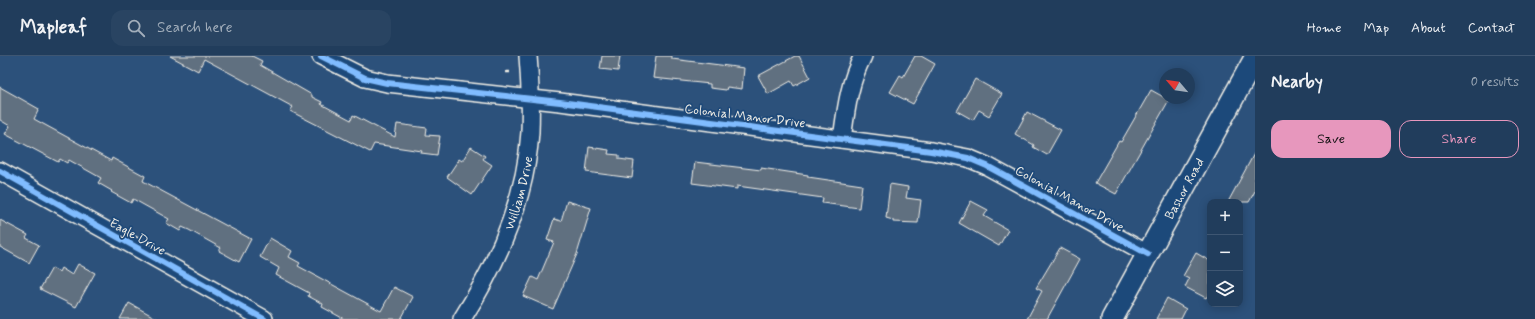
<!DOCTYPE html>
<html lang="en">
<head>
<meta charset="utf-8">
<style>
  body { margin:0; font-family:Mynerve,sans-serif; background:#294462; color:#f1f3f6 }
  .controls { position:absolute; right:12px; bottom:12px; display:grid; overflow:hidden; border-radius:8px; box-shadow:0 2px 10px #0003 }
  .controls button { width:36px; height:36px; display:grid; place-items:center; padding:0; border:0; border-bottom:1px solid #3e5672; background:#213d5c; color:#f1f3f6; font:20px sans-serif }
  .compass { position:absolute; left:1159px; top:12px; width:36px; height:36px; border-radius:50%; background:#213d5c; box-shadow:0 2px 10px #0003; rotate:299deg }
  .list { margin:0; padding:0; list-style:none }
  h2 { display:flex; justify-content:space-between; align-items:center; height:52px; margin:0; padding:0 16px; font-size:17px }
  h2 small { font-size:13px; font-weight:400; color:#a2aebb }
  .actions { display:flex; gap:8px; padding:12px 16px }
  .actions a { flex:1; padding:9px 0; border:1px solid #e797bd; border-radius:12px; text-align:center; font-size:14px; color:#e797bd }
  .actions .main { background:#e797bd; color:#111 }
  .icon { flex:none; width:22px; height:22px; fill:none; stroke:currentColor; stroke-width:2; stroke-linecap:round; stroke-linejoin:round }
  .map { position:relative; flex:none; width:1255px; height:263px; overflow:hidden }
  header { display:flex; align-items:center; gap:24px; box-sizing:border-box; height:56px; padding:0 20px; background:#213d5c; border-bottom:1px solid #3e5672 }
  header strong { font-size:19px }
  nav { display:flex; gap:22px; margin-inline-start:auto; font-size:14px }
  .search { width:280px; height:36px; background:#294462; display:flex; align-items:center; gap:10px; box-sizing:border-box; padding:0 14px; border-radius:12px; color:#a2aebb; font-size:15px }
  main { display:flex }
  aside { flex:1; background:#213d5c }
  .map>svg:first-child { display:block }
  .building { fill:#616f80; stroke:#f4f1e8 }
  .lines { fill:none; stroke-linecap:round; stroke-linejoin:round }
  .minor-casing { stroke:#f4f1e8; stroke-width:20 }
  .tertiary-casing { stroke:#f4f1e8; stroke-width:24 }
  .path { stroke:#f4f1e8; stroke-width:2.5; stroke-dasharray:4 3; stroke-linecap:butt }
  .minor { stroke:#1f4a7a; stroke-width:17 }
  .tertiary { stroke:#1f4a7a; stroke-width:21 }
  .cycleway-casing { stroke:#1f4a7a; stroke-width:8 }
  .cycleway { stroke:#80bcff; stroke-width:6 }
  .labels { text-anchor:middle; stroke-width:3.5; stroke-linejoin:round; paint-order:stroke }
  .street-label { font-size:13px; fill:#f4f1e8; stroke:#1f4a7a }
</style>
</head>
<body>
<header>
<strong>Mapleaf</strong>
<div class="search"><svg class="icon" aria-label="search" viewBox="0 0 24 24"><circle cx="10" cy="10" r="6"/><path d="M15 15l6 6"/></svg>Search here</div>
<nav><a>Home</a><a>Map</a><a>About</a><a>Contact</a></nav>
</header>
<main>
<div class="map">
<svg width="1255" height="263" viewBox="0 0 1255 263">
  <rect width="100%" height="100%" fill="#2c517b"/>
  <filter id="ink" filterUnits="userSpaceOnUse"><feTurbulence type="fractalNoise" baseFrequency=".025" numOctaves="2"/><feDisplacementMap in="SourceGraphic" scale="8" xChannelSelector="R" yChannelSelector="G"/><feConvolveMatrix kernelMatrix="1 2 1 2 8 2 1 2 1" color-interpolation-filters="sRGB"/></filter>
  <g filter="url(#ink)">
    <path class="building" d="M170,0H252L262,5L260,9L312,39V41L322,46L321,48L351,64L353,59L395,81L397,68L427,72L426,79L440,80L437,99L421,97L422,95L374,88L370,96L290,55L293,51L204,3L198,15Z
      M602,0H620L618,15L600,13Z
      M656,0H672V3L744,12L742,33L727,31L726,34L710,32V28L653,22Z
      M795,0H799L810,21L794,30L791,25L768,38L758,20Z
      M915,0H921L935,8L913,48L890,36L900,19L903,21Z
      M975,23L1002,38L989,60L979,54L973,64L957,55Z
      M0,31L39,53L34,63L111,105L112,102L145,120L143,125L251,183L239,206L219,195L221,192L189,174L182,171L180,175L166,167L169,163L133,143L131,147L111,136L112,135L98,127L101,122L69,104L67,107L60,103L58,106L5,78L10,70L0,64Z
      M1151,34L1169,44L1116,138L1095,127L1119,85L1121,86Z
      M1027,56L1061,74L1047,99L1033,91L1034,89L1015,78Z
      M471,91L485,100L483,103L492,109L472,139L447,121L459,103L462,105Z
      M589,91L609,94L608,98L619,99V103L634,105L632,122L586,116Z
      M1255,96V135L1249,146H1228Z
      M695,106L761,114V112L808,119V121L862,129L859,152L822,147L823,142L737,130V133L692,127Z
      M890,128L908,131L906,142L921,144L918,167L893,166V164L886,162Z
      M567,145L591,152L577,198L553,253L523,240L532,221L538,224L554,186L547,184L554,163L561,165Z
      M971,145L988,154L984,160L1008,174L999,190L959,167Z
      M0,164L28,179L26,182L39,189L29,207L0,191Z
      M270,182L292,195L289,201L300,207L298,210L381,255L394,231L413,241L401,263H344L322,251L323,248L308,240L309,237L276,219L279,212L260,201Z
      M1060,192L1080,203L1047,263H1027L1042,235L1036,232Z
      M1196,197L1210,205V236L1206,242L1185,231L1189,223L1183,220Z
      M78,208L95,217L76,251L40,233L52,212L59,216L61,212L72,219Z
      M1167,242L1186,253L1181,263H1156Z
      M129,247L158,263H120Z"/>
    <g class="lines">
      <g class="minor-casing">
        <g id="minor">
          <path d="M321,0L365,22L387,27L560,46L931,95L968,102L987,110L1148,198"/>
          <path d="M842,83C846,54 849,26 863,0"/>
          <path d="M0,115L264,263"/>
          <path id="s1" d="M462,263C497,208 526,142 530,76C531,51 530,25 528,0"/>
        </g>
      </g>
      <g class="tertiary-casing">
        <g id="tertiary">
          <path id="s2" d="M1112,263L1255,2"/>
        </g>
      </g>
      <path class="path" d="M506,16H512"/>
      <use href="#minor" class="minor"/>
      <use href="#tertiary" class="tertiary"/>
      <g class="cycleway-casing">
        <path id="cycleway" d="M321,0L365,22L387,27L560,46L931,95L968,102L987,110L1148,198
          M0,115L264,263"/>
      </g>
      <use href="#cycleway" class="cycleway"/>
    </g>
  </g>
  <g class="labels">
    <g class="street-label">
      <text transform="translate(745 59) rotate(7)" y="5">Colonial Manor Drive</text>
      <text dy="5" stroke="none"><textPath href="#s2" startOffset="149">Bashor Road</textPath></text>
      <text dy="5" stroke="none"><textPath href="#s1" startOffset="139">William Drive</textPath></text>
      <text transform="translate(1070 142) rotate(29)" y="5">Colonial Manor Drive</text>
      <text transform="translate(138 180) rotate(29)" y="5">Eagle Drive</text>
    </g>
  </g>
</svg>
<div class="controls">
<button>+</button>
<button>−</button>
<button><svg class="icon" aria-label="layers" viewBox="0 0 24 24"><path d="M12 4l9 5-9 5-9-5zM3 14l9 5 9-5"/></svg></button>
</div>
<svg class="compass" viewBox="-18 -18 36 36"><path d="M0-13l5 13h-10z" fill="#e53935"/><path d="M0 13l5-13h-10z" fill="#a2aebb"/></svg>
</div>
<aside>
<h2>Nearby<small>0 results</small></h2>
<ul class="list">
</ul>
<div class="actions"><a class="main">Save</a><a>Share</a></div>
</aside>
</main>
</body>
</html>
